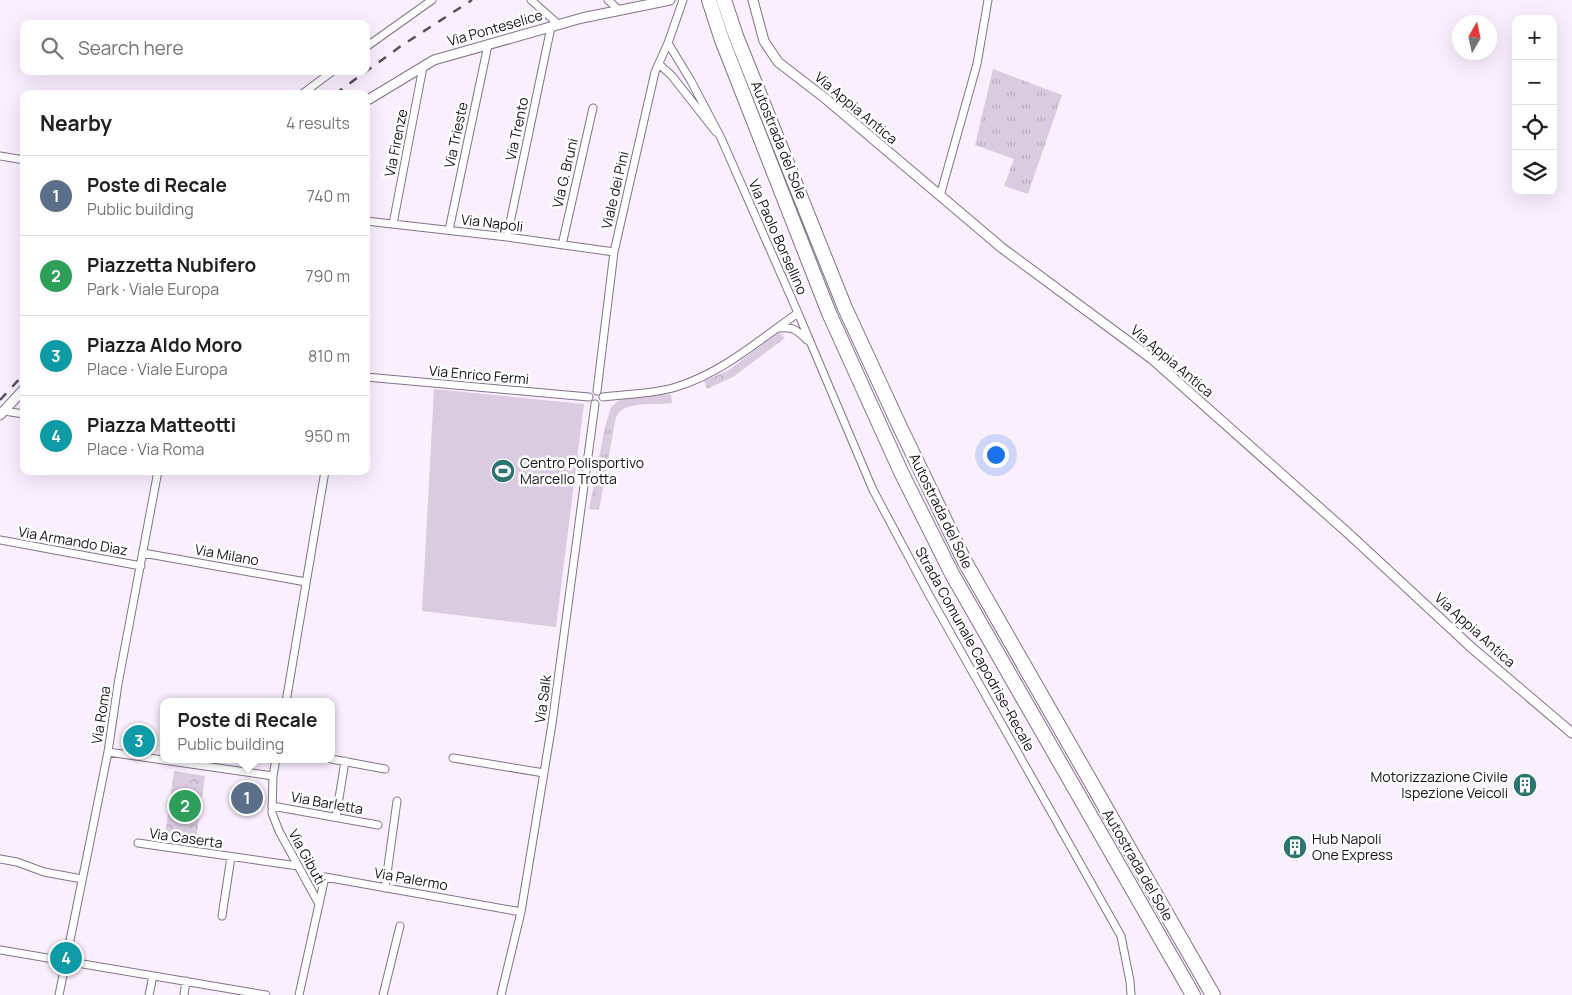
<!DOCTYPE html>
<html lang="en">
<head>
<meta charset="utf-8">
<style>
  body { margin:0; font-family:Manrope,sans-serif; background:#f6f6f6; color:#202124 }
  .controls { position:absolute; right:15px; top:15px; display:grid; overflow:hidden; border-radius:10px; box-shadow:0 5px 20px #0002 }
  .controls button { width:45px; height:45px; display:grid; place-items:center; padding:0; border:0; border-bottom:1px solid #e0e0e0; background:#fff; color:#202124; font:25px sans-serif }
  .compass { position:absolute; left:1452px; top:15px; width:45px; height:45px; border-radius:50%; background:#fff; box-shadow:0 5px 20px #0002; rotate:9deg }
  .you { position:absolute; left:995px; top:454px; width:18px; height:18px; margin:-12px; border:4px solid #fff; border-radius:50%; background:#1a73e8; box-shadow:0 0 0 8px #1a73e833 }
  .badge { display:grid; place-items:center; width:32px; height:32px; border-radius:50%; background:#db2777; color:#fff; font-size:16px; font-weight:700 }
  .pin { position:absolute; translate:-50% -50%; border:2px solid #fff; box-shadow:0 1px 5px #0006 }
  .popup { position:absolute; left:160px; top:698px; width:175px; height:65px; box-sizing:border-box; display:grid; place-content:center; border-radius:10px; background:#fff; filter:drop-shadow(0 1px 4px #0005); font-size:16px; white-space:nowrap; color:#757577 }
  .popup b { font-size:19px; color:#202124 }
  .popup::after { content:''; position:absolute; left:50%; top:100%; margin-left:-10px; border:10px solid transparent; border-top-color:#fff }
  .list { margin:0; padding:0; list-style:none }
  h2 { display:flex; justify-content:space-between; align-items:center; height:65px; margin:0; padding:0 20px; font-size:21px }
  h2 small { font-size:16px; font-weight:400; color:#757577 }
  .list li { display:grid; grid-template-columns:32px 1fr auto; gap:15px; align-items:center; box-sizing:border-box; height:80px; padding:0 20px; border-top:1px solid #e0e0e0 }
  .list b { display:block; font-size:19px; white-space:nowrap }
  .list p { margin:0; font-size:16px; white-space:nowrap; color:#757577 }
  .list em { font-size:16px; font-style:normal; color:#757577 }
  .icon { flex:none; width:28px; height:28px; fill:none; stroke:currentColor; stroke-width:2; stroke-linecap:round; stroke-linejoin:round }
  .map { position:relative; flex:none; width:1572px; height:995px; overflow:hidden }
  .search { position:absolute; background:#fff; box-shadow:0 5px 20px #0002; left:20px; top:20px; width:350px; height:55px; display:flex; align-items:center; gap:12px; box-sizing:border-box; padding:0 18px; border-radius:10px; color:#757577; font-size:19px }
  .panel { position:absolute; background:#fff; box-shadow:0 5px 20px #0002; left:20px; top:90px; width:350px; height:385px; border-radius:10px }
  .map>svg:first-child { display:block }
  .grass { fill:url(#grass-tufts) }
  .park { fill:url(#park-crowns) }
  .pitch { fill:#dacbe1 }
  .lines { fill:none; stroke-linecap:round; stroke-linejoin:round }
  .minor-casing { stroke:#827289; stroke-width:9 }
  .tertiary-casing { stroke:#827289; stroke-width:11 }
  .motorway-casing { stroke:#827289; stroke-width:16 }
  .minor { stroke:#fff; stroke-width:7 }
  .tertiary { stroke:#fff; stroke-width:9 }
  .motorway { stroke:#fff; stroke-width:14 }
  .rail { stroke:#564f5a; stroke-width:2.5; stroke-dasharray:9 9; stroke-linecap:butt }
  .labels { text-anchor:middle; stroke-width:5; stroke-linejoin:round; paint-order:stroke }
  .street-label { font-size:14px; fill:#161019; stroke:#fff }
  .poi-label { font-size:14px; fill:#161019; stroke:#fff; text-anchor:start }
</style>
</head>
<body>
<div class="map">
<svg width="1572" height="995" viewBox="0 0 1572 995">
  <defs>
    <pattern id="grass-tufts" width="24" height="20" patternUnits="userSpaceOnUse" patternTransform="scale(1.25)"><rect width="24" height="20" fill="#dacbe1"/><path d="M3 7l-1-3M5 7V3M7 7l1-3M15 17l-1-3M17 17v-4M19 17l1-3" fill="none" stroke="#baadc0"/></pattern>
    <pattern id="park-crowns" width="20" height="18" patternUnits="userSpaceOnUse" patternTransform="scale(1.25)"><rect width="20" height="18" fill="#dacbe1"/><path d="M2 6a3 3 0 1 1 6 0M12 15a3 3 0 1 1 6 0" fill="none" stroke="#baadc0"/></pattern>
  </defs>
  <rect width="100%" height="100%" fill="#faefff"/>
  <path class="grass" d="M993,69L1062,95L1028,194L1004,186L1014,159L975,145Z
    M671,394L672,403C655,406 625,399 616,417L599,510L589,509L605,427L611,407L618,401L625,398Z"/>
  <path class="park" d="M779,332L785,338L733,377L707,389L704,381L729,370Z
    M174,771L205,776L196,840L165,835Z"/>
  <path class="pitch" d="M434,389L584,404L556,627L422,611Z"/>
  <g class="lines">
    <g class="minor-casing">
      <path id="minor" d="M531,0L558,24
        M608,0L619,10
        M366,47L432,0
        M659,64L672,76L716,132
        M302,94L333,71
        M0,156L24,160
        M940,196L977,64L988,0
        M366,221L507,237L614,252
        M393,224L423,67
        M449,230L488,45
        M507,237L551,27
        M562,245L593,108
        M798,313L873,490L928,593L1121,936L1130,981L1131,995
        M778,328C793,327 796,329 807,340
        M366,377L589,397
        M597,391L614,252L655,72L668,43L683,0
        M603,397C626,394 654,394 676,387C722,373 759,340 798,313L721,138L691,81L668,43
        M4,411L24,414
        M0,540L141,566
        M143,553L306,582
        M286,702L325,471
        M108,752L273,776
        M453,758L544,773
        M276,759L273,776L272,813L279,831L319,904
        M331,759L385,769
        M272,806L378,825
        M336,817L345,761
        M138,843L298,866
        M0,859L17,862L44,872L82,879
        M385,888L397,801
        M222,916L231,857
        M0,950L266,995
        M59,995L108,752L118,684L158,471
        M149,995L153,976
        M184,995L186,981
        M299,995L325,877L521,912
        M383,995L400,926
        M501,995L521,912L552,724L595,404"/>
    </g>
    <g class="tertiary-casing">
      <path id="tertiary" d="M753,0L764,41L778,62L826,99L1002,248L1152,359L1349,534L1472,648L1572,733
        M366,101L434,60L582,18L670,0
        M0,415L24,389"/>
    </g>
    <g class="motorway-casing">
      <path id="motorway" d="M709,0L722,40L829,313L901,472L952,574L1193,995
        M724,0L736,36L845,308L900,427L965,562L1213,995"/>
    </g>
    <use href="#minor" class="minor"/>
    <use href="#tertiary" class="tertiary"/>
    <use href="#motorway" class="motorway"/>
    <path class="rail" d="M335,94L401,46L472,0
      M0,400L24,374"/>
  </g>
  <defs>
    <g id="stadium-disc" transform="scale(1.25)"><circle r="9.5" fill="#2b7470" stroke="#fff"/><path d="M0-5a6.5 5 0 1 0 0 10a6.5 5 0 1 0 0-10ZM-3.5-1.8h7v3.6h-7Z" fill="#fff"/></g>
    <g id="building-disc" transform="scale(1.25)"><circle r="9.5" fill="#2b7470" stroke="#fff"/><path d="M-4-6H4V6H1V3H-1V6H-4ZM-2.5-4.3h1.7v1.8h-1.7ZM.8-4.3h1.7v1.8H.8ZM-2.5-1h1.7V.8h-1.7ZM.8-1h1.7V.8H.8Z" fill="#fff"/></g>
  </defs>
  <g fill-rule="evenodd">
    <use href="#stadium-disc" x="503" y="471"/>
    <use href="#building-disc" x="1525" y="785"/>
    <use href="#building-disc" x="1295" y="847"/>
  </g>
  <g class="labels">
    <g class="street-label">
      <text transform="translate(495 28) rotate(-16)" y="5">Via Ponteselice</text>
      <text transform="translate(856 108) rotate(40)" y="5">Via Appia Antica</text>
      <text transform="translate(517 129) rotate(-78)" y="5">Via Trento</text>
      <text transform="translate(456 135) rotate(-78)" y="5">Via Trieste</text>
      <text transform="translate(779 140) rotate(68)" y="5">Autostrada del Sole</text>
      <text transform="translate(396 143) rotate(-79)" y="5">Via Firenze</text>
      <text transform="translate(565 173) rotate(-77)" y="5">Via G. Bruni</text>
      <text transform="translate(615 190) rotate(-77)" y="5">Viale dei Pini</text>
      <text transform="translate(492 223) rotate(7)" y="5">Via Napoli</text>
      <text transform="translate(778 237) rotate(66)" y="5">Via Paolo Borsellino</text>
      <text transform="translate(1172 361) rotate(40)" y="5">Via Appia Antica</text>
      <text transform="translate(479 375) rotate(5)" y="5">Via Enrico Fermi</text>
      <text transform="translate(941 511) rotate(64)" y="5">Autostrada del Sole</text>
      <text transform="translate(73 541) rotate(10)" y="5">Via Armando Dìaz</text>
      <text transform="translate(227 555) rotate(10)" y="5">Via Milano</text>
      <text transform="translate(1475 630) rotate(42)" y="5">Via Appia Antica</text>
      <text transform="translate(975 649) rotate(61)" y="5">Strada Comunale Capodrise-Recale</text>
      <text transform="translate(543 699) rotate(-82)" y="5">Via Salk</text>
      <text transform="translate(101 715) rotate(-81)" y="5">Via Roma</text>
      <text transform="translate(327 803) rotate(10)" y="5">Via Barletta</text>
      <text transform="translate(186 838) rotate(8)" y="5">Via Caserta</text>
      <text transform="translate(307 857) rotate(61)" y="5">Via Gibuti</text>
      <text transform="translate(1138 865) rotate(60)" y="5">Autostrada del Sole</text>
      <text transform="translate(411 879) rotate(10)" y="5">Via Palermo</text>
    </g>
    <g class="poi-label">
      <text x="520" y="468">Centro Polisportivo<tspan x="520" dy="16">Marcello Trotta</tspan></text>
      <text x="1508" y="782" text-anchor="end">Motorizzazione Civile<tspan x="1508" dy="16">Ispezione Veicoli</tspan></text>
      <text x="1312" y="844">Hub Napoli<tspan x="1312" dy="16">One Express</tspan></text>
    </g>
  </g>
</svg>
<div class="controls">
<button>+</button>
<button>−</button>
<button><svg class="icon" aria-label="locate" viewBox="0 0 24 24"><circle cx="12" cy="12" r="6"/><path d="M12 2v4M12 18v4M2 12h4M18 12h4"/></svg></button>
<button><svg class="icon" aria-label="layers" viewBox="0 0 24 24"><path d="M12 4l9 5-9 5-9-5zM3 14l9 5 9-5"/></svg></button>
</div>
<svg class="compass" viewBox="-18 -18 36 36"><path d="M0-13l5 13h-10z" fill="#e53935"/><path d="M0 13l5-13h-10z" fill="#757577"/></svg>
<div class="you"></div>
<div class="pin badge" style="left:247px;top:798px;background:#5c6f8a">1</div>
<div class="popup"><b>Poste di Recale</b>Public building</div>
<div class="pin badge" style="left:185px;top:806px;background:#2e9e5b">2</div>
<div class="pin badge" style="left:139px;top:741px;background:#0f9aa8">3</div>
<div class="pin badge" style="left:66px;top:958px;background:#0f9aa8">4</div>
<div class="search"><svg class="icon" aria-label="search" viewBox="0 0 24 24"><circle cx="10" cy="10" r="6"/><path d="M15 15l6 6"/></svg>Search here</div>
<section class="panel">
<h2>Nearby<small>4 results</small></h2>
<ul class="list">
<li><span class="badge" style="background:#5c6f8a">1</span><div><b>Poste di Recale</b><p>Public building</p></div><em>740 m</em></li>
<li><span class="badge" style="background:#2e9e5b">2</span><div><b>Piazzetta Nubifero</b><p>Park · Viale Europa</p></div><em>790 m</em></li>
<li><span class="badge" style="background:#0f9aa8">3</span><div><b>Piazza Aldo Moro</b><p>Place · Viale Europa</p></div><em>810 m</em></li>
<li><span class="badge" style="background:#0f9aa8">4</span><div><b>Piazza Matteotti</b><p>Place · Via Roma</p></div><em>950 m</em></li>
</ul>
</section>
</div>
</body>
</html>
